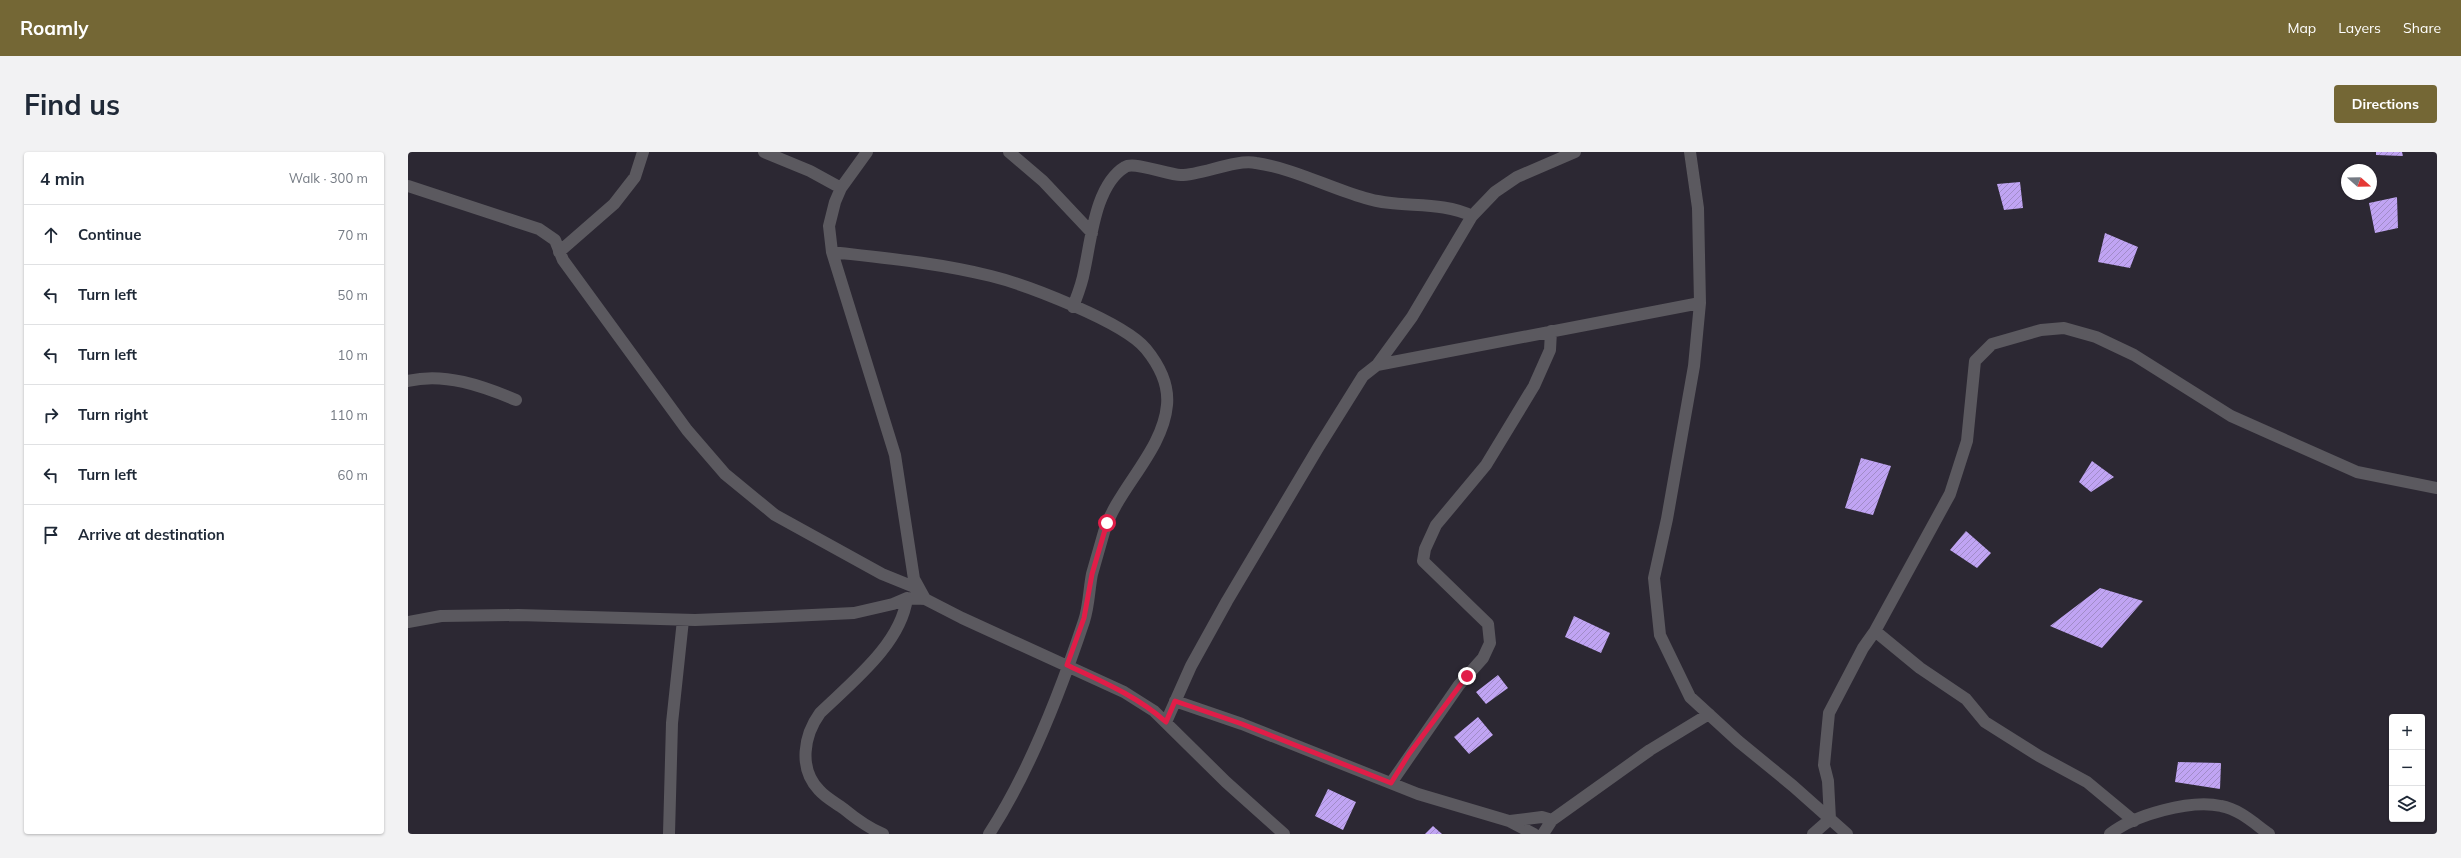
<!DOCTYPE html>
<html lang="en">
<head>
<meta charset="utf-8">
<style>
  body { margin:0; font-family:Mulish,sans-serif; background:#f2f2f3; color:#1f2937 }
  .controls { position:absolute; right:12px; bottom:12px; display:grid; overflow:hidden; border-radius:4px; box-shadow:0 1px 3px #0004 }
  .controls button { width:36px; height:36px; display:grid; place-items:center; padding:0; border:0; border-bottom:1px solid #e0e1e3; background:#fff; color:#1f2937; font:20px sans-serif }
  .compass { position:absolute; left:1933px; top:12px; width:36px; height:36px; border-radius:50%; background:#fff; box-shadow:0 1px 3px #0004; rotate:110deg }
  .stop { position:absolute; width:12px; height:12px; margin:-9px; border:3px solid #e11d48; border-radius:50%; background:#fff }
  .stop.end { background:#e11d48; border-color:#fff; box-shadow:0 1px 4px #0008 }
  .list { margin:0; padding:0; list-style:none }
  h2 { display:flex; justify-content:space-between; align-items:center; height:52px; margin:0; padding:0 16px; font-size:17px }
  h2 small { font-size:13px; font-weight:400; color:#747a83 }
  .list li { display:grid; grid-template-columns:26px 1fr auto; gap:12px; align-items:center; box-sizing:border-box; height:60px; padding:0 16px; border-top:1px solid #e0e1e3 }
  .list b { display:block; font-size:15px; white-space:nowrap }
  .list em { font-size:13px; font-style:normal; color:#747a83 }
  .icon { flex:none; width:22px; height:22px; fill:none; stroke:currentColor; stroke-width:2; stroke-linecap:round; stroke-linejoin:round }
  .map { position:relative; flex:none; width:2029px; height:682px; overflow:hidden; border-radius:4px }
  header { display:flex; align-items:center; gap:24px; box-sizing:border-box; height:56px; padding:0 20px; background:#746735; color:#fff }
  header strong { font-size:19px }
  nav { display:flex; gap:22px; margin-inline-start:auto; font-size:14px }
  .intro { display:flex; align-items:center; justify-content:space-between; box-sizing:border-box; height:96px; padding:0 24px }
  h1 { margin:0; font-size:28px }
  .button { padding:10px 18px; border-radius:4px; background:#746735; color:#fff; font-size:14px; font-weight:700 }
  main { display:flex; gap:24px; padding:0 24px }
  aside { flex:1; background:#fff; border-radius:4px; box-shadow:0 1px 3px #0004 }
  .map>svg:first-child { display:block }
  .building { fill:url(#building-hatch) }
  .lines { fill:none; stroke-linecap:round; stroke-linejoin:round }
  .minor { stroke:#5b595f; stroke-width:12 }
  .route { stroke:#e11d48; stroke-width:5 }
</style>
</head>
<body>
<header>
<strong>Roamly</strong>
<nav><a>Map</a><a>Layers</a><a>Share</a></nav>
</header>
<div class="intro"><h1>Find us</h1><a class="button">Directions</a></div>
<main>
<aside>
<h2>4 min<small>Walk · 300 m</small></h2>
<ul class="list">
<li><svg class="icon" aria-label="ahead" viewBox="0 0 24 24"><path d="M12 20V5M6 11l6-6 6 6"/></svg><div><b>Continue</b></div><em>70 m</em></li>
<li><svg class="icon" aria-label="left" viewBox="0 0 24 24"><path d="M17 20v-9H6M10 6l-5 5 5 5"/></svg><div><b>Turn left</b></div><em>50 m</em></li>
<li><svg class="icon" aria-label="left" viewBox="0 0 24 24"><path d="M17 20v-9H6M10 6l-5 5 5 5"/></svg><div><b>Turn left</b></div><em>10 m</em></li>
<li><svg class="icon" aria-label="right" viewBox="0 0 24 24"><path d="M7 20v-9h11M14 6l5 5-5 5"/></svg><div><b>Turn right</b></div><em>110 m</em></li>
<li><svg class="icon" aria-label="left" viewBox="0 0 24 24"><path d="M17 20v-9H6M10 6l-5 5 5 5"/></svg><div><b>Turn left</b></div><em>60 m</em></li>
<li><svg class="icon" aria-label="arrive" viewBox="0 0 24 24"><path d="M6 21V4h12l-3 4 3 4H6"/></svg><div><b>Arrive at destination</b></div></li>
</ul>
</aside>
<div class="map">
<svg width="2029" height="682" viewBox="0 0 2029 682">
  <defs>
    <pattern id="building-hatch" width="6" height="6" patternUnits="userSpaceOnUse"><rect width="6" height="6" fill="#c0a4f3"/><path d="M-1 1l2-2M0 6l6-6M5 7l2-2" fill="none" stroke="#a18cc8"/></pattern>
  </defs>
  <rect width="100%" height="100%" fill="#2c2833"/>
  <path class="building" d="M1968,0H1994L1995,4L1968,3Z
    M1612,30L1615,56L1596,58L1589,32Z
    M1989,45L1990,76L1967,81L1961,51Z
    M1697,81L1730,95L1722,116L1690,110Z
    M1453,306L1483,314L1465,363L1437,356Z
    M1684,309L1706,325L1683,340L1671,330Z
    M1558,379L1583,401L1569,416L1542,398Z
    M1692,436L1735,449L1694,496L1642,474Z
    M1166,464L1202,481L1193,501L1157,485Z
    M1090,523L1100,536L1078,552L1068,540Z
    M1070,565L1085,583L1061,602L1046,585Z
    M1770,610L1813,611L1812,637L1767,630Z
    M920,637L948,650L935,678L907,664Z
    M1025,674L1034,682H1017Z"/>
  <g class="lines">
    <path class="minor" d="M356,0L402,19L433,36
      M459,0L433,36L427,50L421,74L424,100L487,303L506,427L517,447L554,466L716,540L746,559L818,630L876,682
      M601,0L635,29L684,81
      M1282,0L1290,56L1292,151L1286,214L1259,367L1246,426L1252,483L1282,545L1330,589L1385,634L1439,682
      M0,34L131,77L147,88L155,108L279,278L317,322L367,363L474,422L511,437
      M151,100L206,52L227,25L235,0
      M424,100C477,106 531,111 583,124C619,133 716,170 738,197C751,213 761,232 759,253C755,299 709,337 696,380C692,394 688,408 684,422C681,437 681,454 676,469C653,538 621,621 581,682
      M665,155C669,144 674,132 676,120C683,89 687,33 717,15C726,9 760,23 773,23C794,23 827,7 848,11C887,17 919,35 957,46C991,57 1032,48 1064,64
      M969,213L1292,151
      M0,229C36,220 75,234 108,248
      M0,470L33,464L110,463L287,468L362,465L446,461L485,452L499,446L517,447
      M1467,479L1512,516L1558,547L1577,570L1631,604L1679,630L1726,669
      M767,549L834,572L1010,642L1101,669L1126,682
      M758,570L783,514L819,449L910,296L955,224L969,213L1004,165L1064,64L1087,40L1109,25L1167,0
      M983,631L1051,533L1075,506L1082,491L1080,472L1015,409L1017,397L1028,373L1078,313L1126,234L1142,198L1143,179
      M1422,667L1420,629L1416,613L1421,561L1455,496L1467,479L1542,342L1559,289L1567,209L1584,192L1633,178L1656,176L1688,185L1726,203L1823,264L1949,320L2029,336
      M1102,669L1134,665L1144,668
      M261,682L264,571L275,468
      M475,682C461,676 448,667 436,657C428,651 418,646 411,638C390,616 396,583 412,561C444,530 493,492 499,446
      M1135,682L1144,668L1242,598L1301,562
      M1405,682L1422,667
      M1702,682C1726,663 1783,647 1813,654C1831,657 1847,672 1861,682"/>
  </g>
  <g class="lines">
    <path class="route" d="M699,371L684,422L676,466L659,513C693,529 729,544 758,570L767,549L834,572L983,631L1001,602L1059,524"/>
  </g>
</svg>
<div class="controls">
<button>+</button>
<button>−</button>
<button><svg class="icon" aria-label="layers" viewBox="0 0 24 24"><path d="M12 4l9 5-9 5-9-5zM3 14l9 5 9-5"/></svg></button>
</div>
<svg class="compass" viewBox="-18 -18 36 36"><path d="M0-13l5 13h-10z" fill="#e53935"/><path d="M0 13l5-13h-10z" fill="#747a83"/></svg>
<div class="stop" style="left:699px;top:371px"></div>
<div class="stop end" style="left:1059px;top:524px"></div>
</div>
</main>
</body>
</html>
